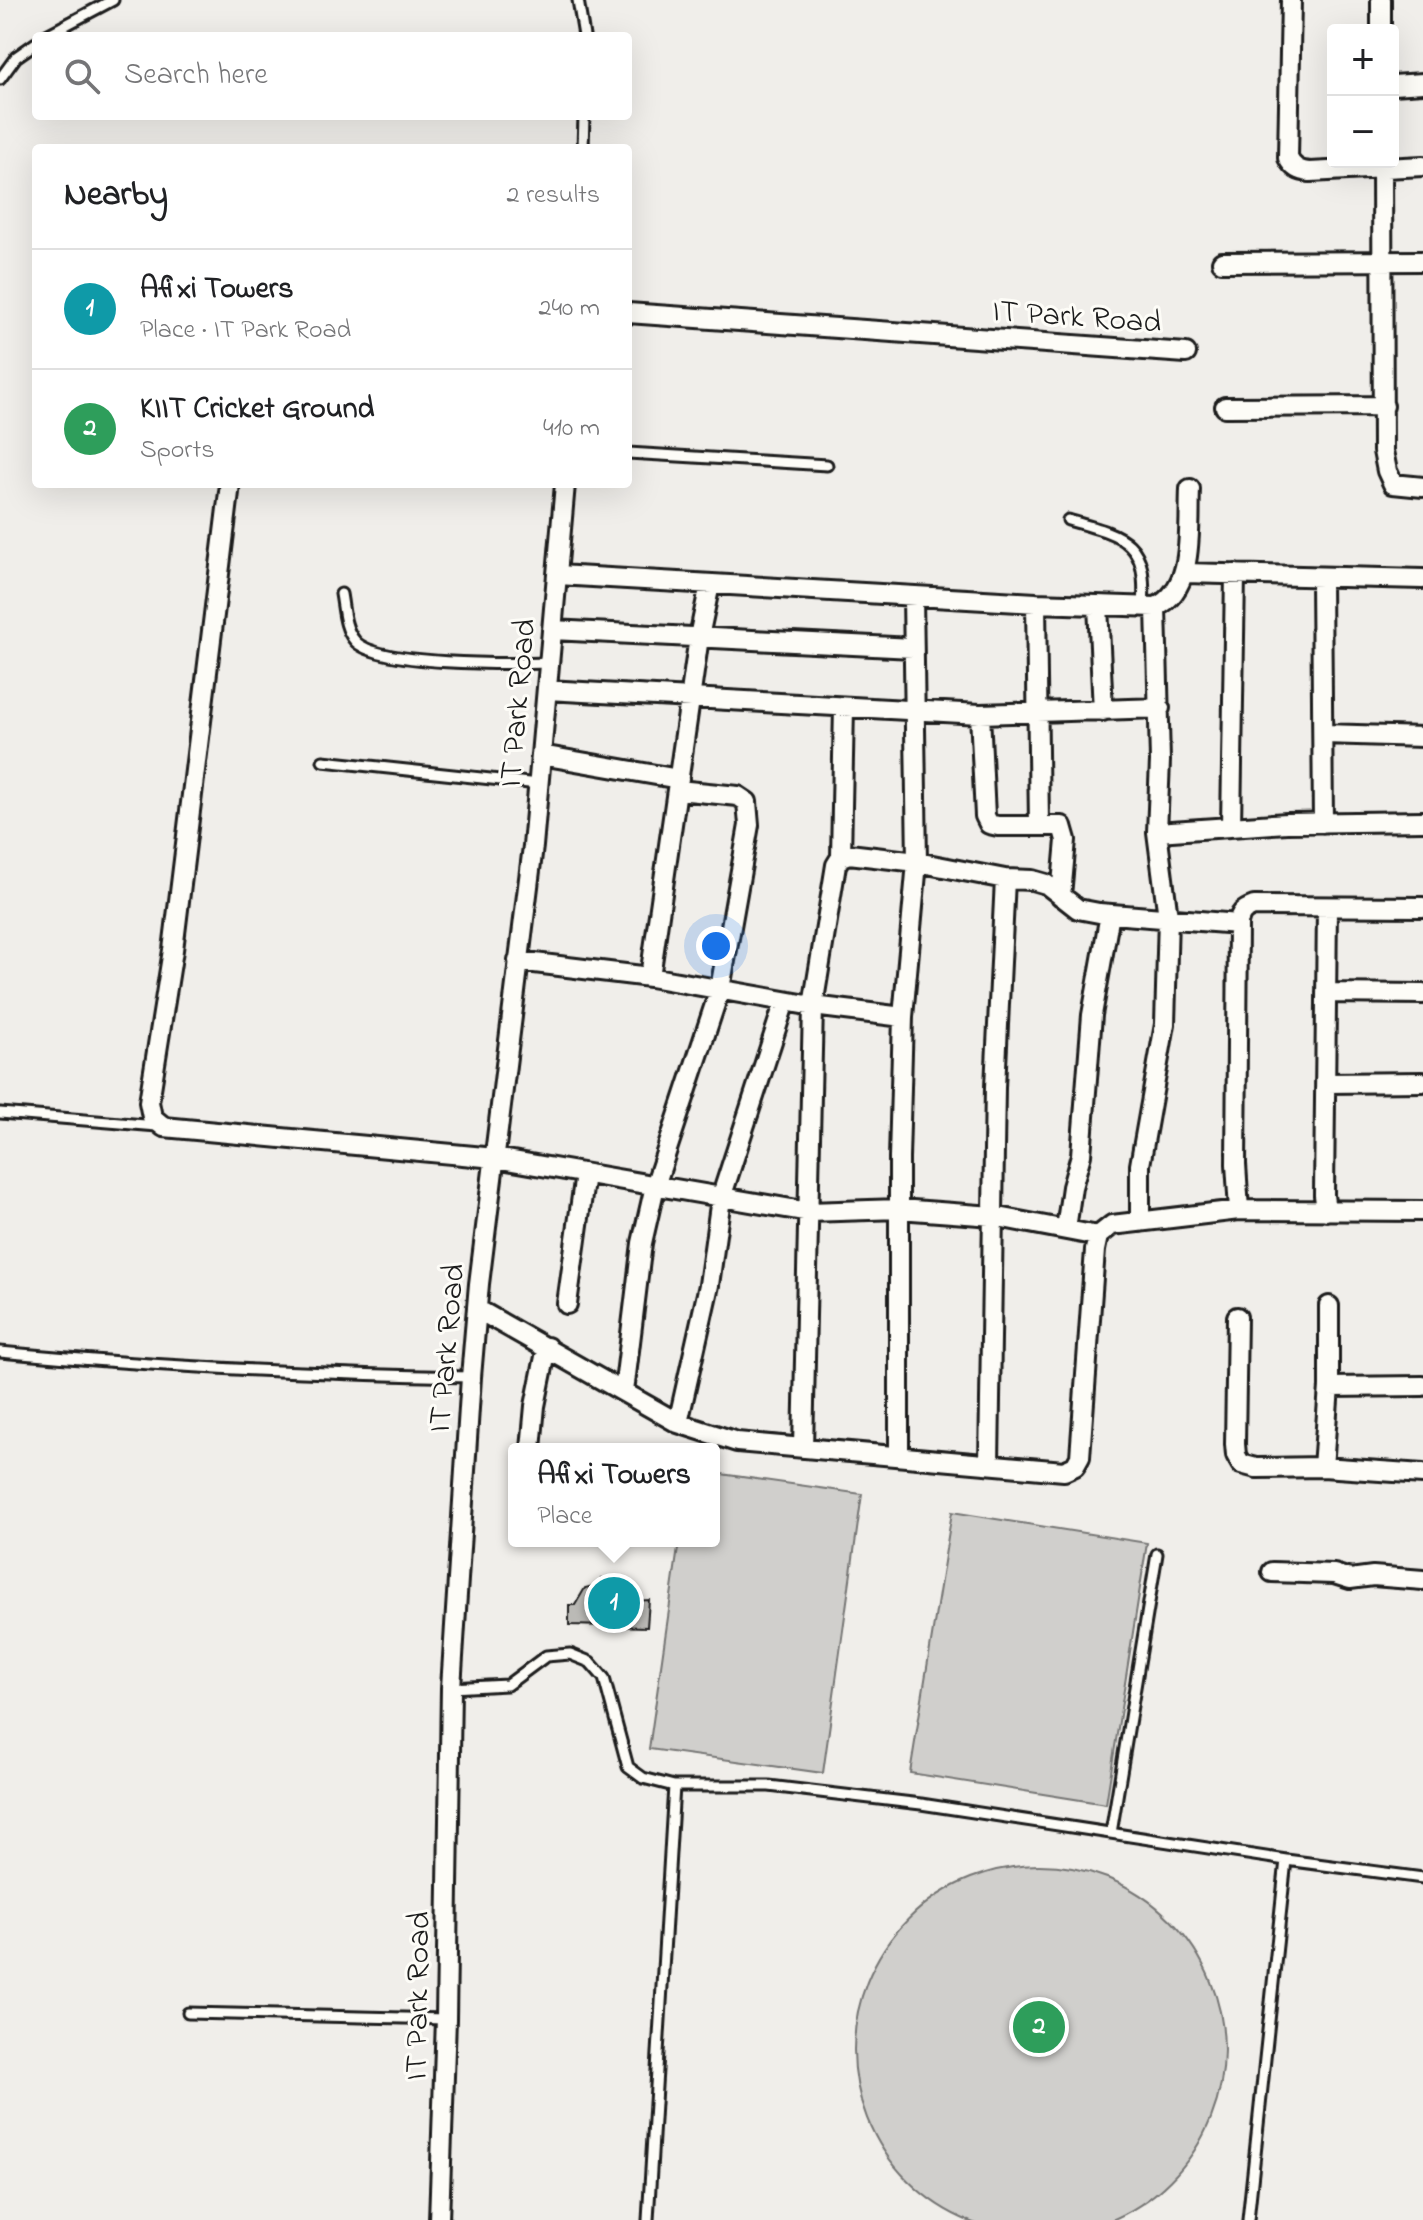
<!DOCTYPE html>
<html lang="en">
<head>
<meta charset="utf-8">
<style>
  body { margin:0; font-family:"Indie Flower",sans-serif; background:#f6f6f6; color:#202124 }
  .controls { position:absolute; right:24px; top:24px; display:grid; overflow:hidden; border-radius:8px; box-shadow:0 8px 32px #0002 }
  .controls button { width:72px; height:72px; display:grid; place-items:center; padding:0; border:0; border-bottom:2px solid #e0e0e0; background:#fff; color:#202124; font:40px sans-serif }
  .you { position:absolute; left:716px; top:946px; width:28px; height:28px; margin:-20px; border:6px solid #fff; border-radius:50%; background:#1a73e8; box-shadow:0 0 0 12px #1a73e833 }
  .badge { display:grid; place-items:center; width:52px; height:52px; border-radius:50%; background:#1f6fb2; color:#fff; font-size:26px; font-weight:700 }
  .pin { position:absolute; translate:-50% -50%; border:4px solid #fff; box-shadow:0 2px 8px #0006 }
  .popup { position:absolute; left:508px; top:1443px; width:212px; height:104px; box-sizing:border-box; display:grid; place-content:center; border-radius:8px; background:#fff; filter:drop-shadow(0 2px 6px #0005); font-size:26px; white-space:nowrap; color:#757577 }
  .popup b { font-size:30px; color:#202124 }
  .popup::after { content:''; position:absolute; left:50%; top:100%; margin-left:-16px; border:16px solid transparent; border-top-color:#fff }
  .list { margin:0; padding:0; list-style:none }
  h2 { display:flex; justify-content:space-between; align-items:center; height:104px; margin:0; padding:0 32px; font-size:34px }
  h2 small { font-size:26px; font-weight:400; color:#757577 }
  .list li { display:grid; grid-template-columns:52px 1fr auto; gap:24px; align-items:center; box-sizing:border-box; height:120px; padding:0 32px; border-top:2px solid #e0e0e0 }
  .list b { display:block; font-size:30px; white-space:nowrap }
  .list p { margin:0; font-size:26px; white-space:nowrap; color:#757577 }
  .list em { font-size:26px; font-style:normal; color:#757577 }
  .icon { flex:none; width:44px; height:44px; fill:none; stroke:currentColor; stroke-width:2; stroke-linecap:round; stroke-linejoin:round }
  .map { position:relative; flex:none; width:1423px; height:2220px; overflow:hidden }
  .search { position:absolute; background:#fff; box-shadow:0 8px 32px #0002; left:32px; top:32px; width:600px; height:88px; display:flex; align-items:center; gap:20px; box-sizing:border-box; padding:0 28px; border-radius:8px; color:#757577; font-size:30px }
  .panel { position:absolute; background:#fff; box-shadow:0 8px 32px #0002; left:32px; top:144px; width:600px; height:344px; border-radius:8px }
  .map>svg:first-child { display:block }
  .green { fill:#d0cfcc; stroke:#767674; stroke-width:2 }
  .building { fill:#bbbab6; stroke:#1c1c1c; stroke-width:2 }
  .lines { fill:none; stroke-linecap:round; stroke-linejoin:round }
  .service-casing { stroke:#1c1c1c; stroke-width:15 }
  .minor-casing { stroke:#1c1c1c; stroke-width:24 }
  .service { stroke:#fdfcf7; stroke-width:9 }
  .minor { stroke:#fdfcf7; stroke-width:18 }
  .labels { text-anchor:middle; stroke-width:6; stroke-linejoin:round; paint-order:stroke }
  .street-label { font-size:32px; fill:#1c1c1c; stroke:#fdfcf7 }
</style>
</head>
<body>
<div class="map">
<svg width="1423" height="2220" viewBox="0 0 1423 2220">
  <rect width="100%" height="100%" fill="#f0eeea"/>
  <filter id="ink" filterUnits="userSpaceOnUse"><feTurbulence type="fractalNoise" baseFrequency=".0125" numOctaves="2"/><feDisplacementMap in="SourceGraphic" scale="16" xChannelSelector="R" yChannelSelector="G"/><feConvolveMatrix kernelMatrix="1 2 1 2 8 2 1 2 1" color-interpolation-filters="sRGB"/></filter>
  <g filter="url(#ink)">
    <path class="green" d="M714,1473L862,1494L823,1773L649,1749L679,1541H714Z
      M952,1512L1147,1543L1106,1804L910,1773Z
      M854 2050a185 185 0 1 1 370 0a185 185 0 1 1-370 0Z"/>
    <path class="building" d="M602,1578L624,1579L623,1594H634V1601L649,1600L647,1627L569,1625V1605H575L585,1588L601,1584Z"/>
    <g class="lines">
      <g class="service-casing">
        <path id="service" d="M578,0L584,36
          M45,36L113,0
          M0,79L16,57L36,43
          M583,148L584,116
          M628,453L827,465
          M1068,520C1126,536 1148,541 1143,607
          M341,594C344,610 344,628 355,641C377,666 512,664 549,663
          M323,761L538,784
          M0,1113L157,1126
          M0,1352C156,1367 314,1374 471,1377
          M451,1688L507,1685L546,1656L570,1654L590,1662L604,1678L628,1767L643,1778L674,1786H769L921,1804L1286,1860L1423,1878
          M1111,1833L1157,1554
          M188,2013L446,2019
          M648,2220L674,1786
          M1248,2220L1286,1860"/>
      </g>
      <g class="minor-casing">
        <path id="minor" d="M1291,0L1288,158C1293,168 1299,171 1310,172L1423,166
          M1381,0V30
          M1393,85L1423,83
          M1382,162L1383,451L1387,471L1393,484L1423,487
          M1222,262L1423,261
          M628,313L1186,353
          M1225,407L1384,406
          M230,484L173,950L149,1102L152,1117L164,1127L495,1158L809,1212L899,1209L993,1216L1098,1236
          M1185,573L1423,579
          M558,575L1036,603L1156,607C1196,588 1188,527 1190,489
          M1321,578L1323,823
          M1036,603L1039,825
          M1098,605L1103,711
          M552,630L913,648
          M547,690L980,714L1160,708
          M980,714L985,816L989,824L998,826H1062L1066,840L1061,896
          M1324,734L1423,737
          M541,755L679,779
          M1231,827L1235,574
          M1157,832L1287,823L1423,821
          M841,857L844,707
          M518,961L650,977L813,1006L903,1017
          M650,977L699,637L710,584
          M1326,993L1423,994
          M1326,1083L1423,1082
          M1239,1210L1236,1164L1238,924C1240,913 1243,910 1254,906L1423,907
          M1326,1211L1324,1195L1327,907
          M1140,1222V1165L1165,1024L1168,917L1157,832L1160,761L1156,607
          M1066,1229L1072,1187L1081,1155L1092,1015L1110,914
          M567,1304L585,1174
          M477,1309L678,1423L737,1442L1064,1471L1075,1466L1080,1457L1095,1250L1098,1236L1112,1225L1239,1210L1423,1211
          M1237,1317L1235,1444L1236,1455L1241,1464L1256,1468L1323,1467L1423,1474
          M1329,1387L1423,1386
          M624,1392L642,1243L655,1186L720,989L749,825L747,802L738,796L678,790
          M678,1423L709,1285L721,1198L785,1001
          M803,1448L813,1006L836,865L841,857L849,854L917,862L1005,879L1032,880L1046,884L1078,909L1099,913L1238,924
          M531,1449L535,1406L547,1347
          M899,1456V1158L903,1017L917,862L913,596
          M989,1463L995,1087L1005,879
          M1323,1467L1329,1387V1306
          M1272,1572L1334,1574L1350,1579L1373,1576L1423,1580
          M439,2220L446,2019L451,1688L471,1377L479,1284L533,846L565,484"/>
      </g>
      <use href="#service" class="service"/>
      <use href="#minor" class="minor"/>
    </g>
  </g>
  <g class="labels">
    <g class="street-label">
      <text transform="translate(1077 315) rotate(4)" y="11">IT Park Road</text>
      <text transform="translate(516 703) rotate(-85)" y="11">IT Park Road</text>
      <text transform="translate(445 1348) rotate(-85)" y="11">IT Park Road</text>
      <text transform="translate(416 1996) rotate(-89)" y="11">IT Park Road</text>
    </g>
  </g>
</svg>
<div class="controls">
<button>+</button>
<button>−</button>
</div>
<div class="you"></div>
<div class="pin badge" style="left:614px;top:1603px;background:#0f9aa8">1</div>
<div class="popup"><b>Afixi Towers</b>Place</div>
<div class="pin badge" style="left:1039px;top:2027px;background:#2e9e5b">2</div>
<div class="search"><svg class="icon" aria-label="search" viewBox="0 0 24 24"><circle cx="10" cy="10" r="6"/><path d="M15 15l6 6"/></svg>Search here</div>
<section class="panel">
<h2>Nearby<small>2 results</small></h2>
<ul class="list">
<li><span class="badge" style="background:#0f9aa8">1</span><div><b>Afixi Towers</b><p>Place · IT Park Road</p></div><em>240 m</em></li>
<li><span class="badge" style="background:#2e9e5b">2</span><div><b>KIIT Cricket Ground</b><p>Sports</p></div><em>410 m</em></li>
</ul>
</section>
</div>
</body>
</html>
